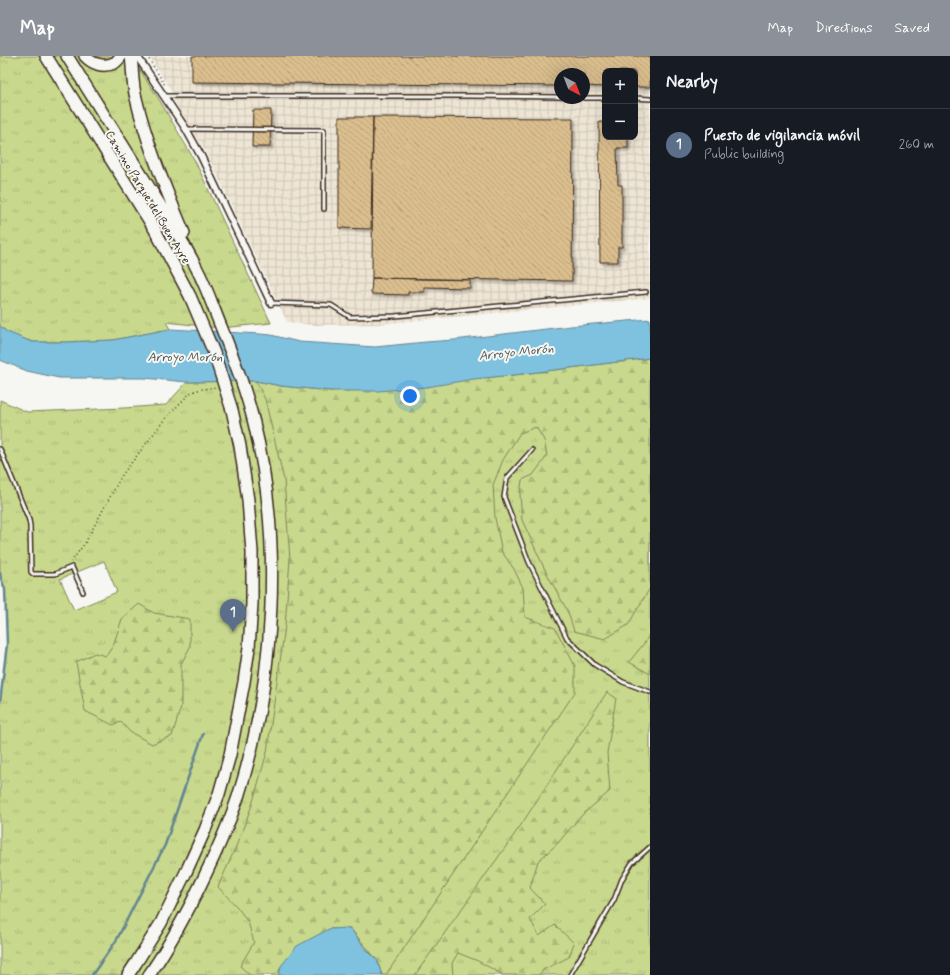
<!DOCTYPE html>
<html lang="en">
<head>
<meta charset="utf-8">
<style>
  body { margin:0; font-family:Mynerve,sans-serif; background:#20242c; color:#f1f3f6 }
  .controls { position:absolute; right:12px; top:12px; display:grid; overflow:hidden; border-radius:8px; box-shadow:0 4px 16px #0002 }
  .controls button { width:36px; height:36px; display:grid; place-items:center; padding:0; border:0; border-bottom:1px solid #363941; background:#171b24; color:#f1f3f6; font:20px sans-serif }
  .compass { position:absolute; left:554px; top:12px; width:36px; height:36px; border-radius:50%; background:#171b24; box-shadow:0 4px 16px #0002; rotate:138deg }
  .you { position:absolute; left:410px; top:340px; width:14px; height:14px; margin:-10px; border:3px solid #fff; border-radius:50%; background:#1a73e8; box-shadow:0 0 0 6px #1a73e833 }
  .badge { display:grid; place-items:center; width:26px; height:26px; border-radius:50%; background:#8c9099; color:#fff; font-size:13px; font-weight:700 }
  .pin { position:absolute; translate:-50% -33px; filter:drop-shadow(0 1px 2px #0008) }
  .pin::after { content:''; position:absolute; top:21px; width:14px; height:12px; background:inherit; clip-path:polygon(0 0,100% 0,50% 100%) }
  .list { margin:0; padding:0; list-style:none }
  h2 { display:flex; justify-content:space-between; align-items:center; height:52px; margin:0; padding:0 16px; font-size:17px }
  h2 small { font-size:13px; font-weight:400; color:#9ea1a6 }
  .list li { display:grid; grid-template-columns:26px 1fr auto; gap:12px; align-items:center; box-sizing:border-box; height:72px; padding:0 16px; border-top:1px solid #363941 }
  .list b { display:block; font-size:15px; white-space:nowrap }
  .list p { margin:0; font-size:13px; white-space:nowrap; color:#9ea1a6 }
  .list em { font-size:13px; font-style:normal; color:#9ea1a6 }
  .map { position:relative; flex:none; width:650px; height:919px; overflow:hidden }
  header { display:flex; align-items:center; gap:24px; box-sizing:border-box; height:56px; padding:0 20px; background:#8c9099; color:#fff }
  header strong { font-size:19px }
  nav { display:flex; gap:22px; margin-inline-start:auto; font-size:14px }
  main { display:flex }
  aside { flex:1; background:#171b24 }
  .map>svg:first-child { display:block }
  .industrial { fill:url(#industrial-grid); fill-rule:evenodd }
  .grass { fill:url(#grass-tufts); stroke:#828256; fill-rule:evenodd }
  .forest { fill:url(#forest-firs); stroke:#828256 }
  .water { fill:#7fc2df; stroke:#648592 }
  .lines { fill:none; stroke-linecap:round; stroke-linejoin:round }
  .stream { stroke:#648592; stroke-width:2.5 }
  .building { fill:url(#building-back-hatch); stroke:#3b2a1e; filter:url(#shadow) }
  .lane-casing { stroke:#3b2a1e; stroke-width:6 }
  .street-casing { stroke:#3b2a1e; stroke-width:9 }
  .highway-casing { stroke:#3b2a1e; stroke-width:14 }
  .path { stroke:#3b2a1e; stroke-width:1.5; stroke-dasharray:1 3; stroke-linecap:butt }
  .lane { stroke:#f6f6f2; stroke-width:3 }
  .street { stroke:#f6f6f2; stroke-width:6 }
  .highway { stroke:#f6f6f2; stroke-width:11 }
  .labels { text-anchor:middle; stroke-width:4; stroke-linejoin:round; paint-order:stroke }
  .street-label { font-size:12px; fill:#3b2a1e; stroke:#f6f6f2 }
  .water-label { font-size:13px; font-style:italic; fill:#4f5858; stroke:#f6f6f2 }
</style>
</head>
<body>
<header>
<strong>Map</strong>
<nav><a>Map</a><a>Directions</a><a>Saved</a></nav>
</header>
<main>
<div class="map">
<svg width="650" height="919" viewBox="0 0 650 919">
  <defs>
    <pattern id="industrial-grid" width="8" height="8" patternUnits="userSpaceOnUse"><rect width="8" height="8" fill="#eee5d4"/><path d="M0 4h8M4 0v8" fill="none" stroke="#cdc5b6"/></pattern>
    <pattern id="grass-tufts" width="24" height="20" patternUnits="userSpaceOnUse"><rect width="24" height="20" fill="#c8d98d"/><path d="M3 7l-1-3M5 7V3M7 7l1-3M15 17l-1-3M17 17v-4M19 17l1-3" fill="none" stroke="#adba79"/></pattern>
    <pattern id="forest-firs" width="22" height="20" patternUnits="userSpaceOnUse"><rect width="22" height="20" fill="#c8d98d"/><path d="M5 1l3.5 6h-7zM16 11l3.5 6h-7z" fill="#adba79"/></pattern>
    <pattern id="building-back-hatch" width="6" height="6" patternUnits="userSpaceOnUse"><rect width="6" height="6" fill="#dabe8e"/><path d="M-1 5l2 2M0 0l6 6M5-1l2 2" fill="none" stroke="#bca37a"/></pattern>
    <filter id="shadow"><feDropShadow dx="2.5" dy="2.5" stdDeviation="1" flood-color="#0004"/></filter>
  </defs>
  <rect width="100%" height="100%" fill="#f6f6f2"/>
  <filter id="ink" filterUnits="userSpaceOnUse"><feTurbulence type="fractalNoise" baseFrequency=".025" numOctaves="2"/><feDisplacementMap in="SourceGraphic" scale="8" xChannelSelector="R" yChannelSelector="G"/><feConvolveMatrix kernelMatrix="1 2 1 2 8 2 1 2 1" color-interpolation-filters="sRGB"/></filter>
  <g filter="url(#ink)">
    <path class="industrial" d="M149,0H650V242L379,268L313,269L287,266L207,98L171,40L172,36ZM605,15H635V81H605ZM560,18H584V42H560Z"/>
    <path class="grass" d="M0,0H131L160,45L195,105L271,267L221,272L166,266L170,273L113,284L67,286H32L7,276L0,270Z
      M650,302V919H382L377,904L281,910L279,919H0V646L7,588L5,533L1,523L0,517V344L27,356L124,352L166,349L187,326L256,325L281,330L331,335L514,319ZM104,505L117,536L74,554L60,523Z"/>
    <path class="forest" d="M650,302V532L628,569L605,583L574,575L568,556L546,516L522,464L520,438L522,424L533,419L547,400L544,384L536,371L520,377L503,404L493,429L495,462L502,496L514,513L523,532L525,561L555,572L575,610V636L386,919H382L377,904L350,872L329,873L281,910L279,919H250L240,910L254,886L248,866L238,852L218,831L235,793L252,749L267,696L285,570L290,503L284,424L265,343L256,325L281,330L331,335L514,319Z
      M139,548L154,557L190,563V591L181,608V651L172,680L152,688L130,676L121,666L113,669L85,655L76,606L95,597L106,600L113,590L122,563Z
      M650,576V618L629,606L646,585Z
      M607,636L616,642L607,697L610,735L581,760L557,788L538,805L530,832L545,848L530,863L539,880L555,869L574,887L569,901L545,913L538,919H503L478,905L458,897L452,907L453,919H415L521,769Z"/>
    <path class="water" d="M650,263V302L514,319L474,323L427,331L378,335H331L281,330L256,325L187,326L144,322H59L27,315L0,304V270L7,276L32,286H67L113,284L170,273L260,278L271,279L299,286L375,291L426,286L454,284L571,270Z
      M350,872L365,892L377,904L382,919H279L281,910L297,890L329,873Z"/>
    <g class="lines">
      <path class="stream" d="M0,517L1,523L5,533L7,588L0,646
        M92,919L116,885L165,789L203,678"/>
    </g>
    <path class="building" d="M192,0H650V31H635V15H605V31L584,30V18H560V30L192,26Z
      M253,54H271L270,91H252Z
      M339,61H373L371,173L339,172Z
      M373,61L573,62L572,225L372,222Z
      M599,66H605V81H628V92H617L618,129H622V191H618V206H600Z
      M372,222L470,224V232L424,231V236H408V239L371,238Z"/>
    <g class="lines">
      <g class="lane-casing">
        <path id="lane" d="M164,40H471L560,41
          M584,42H605
          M635,42L650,43
          M186,73L324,74V153
          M271,247L331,249L350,261L395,260L646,236
          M0,393L29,464L30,470L31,516L33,518H55L72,511L83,536
          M532,394L507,422L504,441L529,506L567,582L595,609L623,626L650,636
          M570,919L598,871L614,844L622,823L632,807L650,791"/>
      </g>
      <g class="street-casing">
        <path id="street" d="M137,0L186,73L201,100L271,247"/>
      </g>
      <g class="highway-casing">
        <path id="highway" d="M46,0L154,172L190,240L214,297L232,354L240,390L248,444L252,496V548L249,592L244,626L230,699L219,738L205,774L186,816L161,867L136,907L128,919
          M67,0C93,41 118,82 144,123C163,154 183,184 199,217C208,235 214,254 222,273C234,304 246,334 254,367C283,485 275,625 238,741C226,777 209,812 192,846C179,871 165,896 149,919
          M85,0C92,8 104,12 114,7C117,6 119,2 121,0
          M131,0C133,14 132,28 136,42C147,89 166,133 184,177"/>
      </g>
      <path class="path" d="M147,0L165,29
        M71,506L85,487L122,419L165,363L190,337L197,334L216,331"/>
      <use href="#lane" class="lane"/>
      <use href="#street" class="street"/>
      <use href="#highway" class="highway"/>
    </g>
  </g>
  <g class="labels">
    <g class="street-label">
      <text transform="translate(148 141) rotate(59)" y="4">Camino Parque del Buen Ayre</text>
    </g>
    <g class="water-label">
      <text transform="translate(516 295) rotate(-6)" y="5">Arroyo Morón</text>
      <text x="185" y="305">Arroyo Morón</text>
    </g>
  </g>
</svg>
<div class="controls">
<button>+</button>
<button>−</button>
</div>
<svg class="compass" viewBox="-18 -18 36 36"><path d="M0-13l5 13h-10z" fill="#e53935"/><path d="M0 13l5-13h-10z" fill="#9ea1a6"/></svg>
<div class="you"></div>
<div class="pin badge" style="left:233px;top:576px;background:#5c6f8a">1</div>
</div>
<aside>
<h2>Nearby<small></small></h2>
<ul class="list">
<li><span class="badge" style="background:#5c6f8a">1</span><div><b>Puesto de vigilancia móvil</b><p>Public building</p></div><em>260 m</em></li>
</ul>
</aside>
</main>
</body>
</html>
